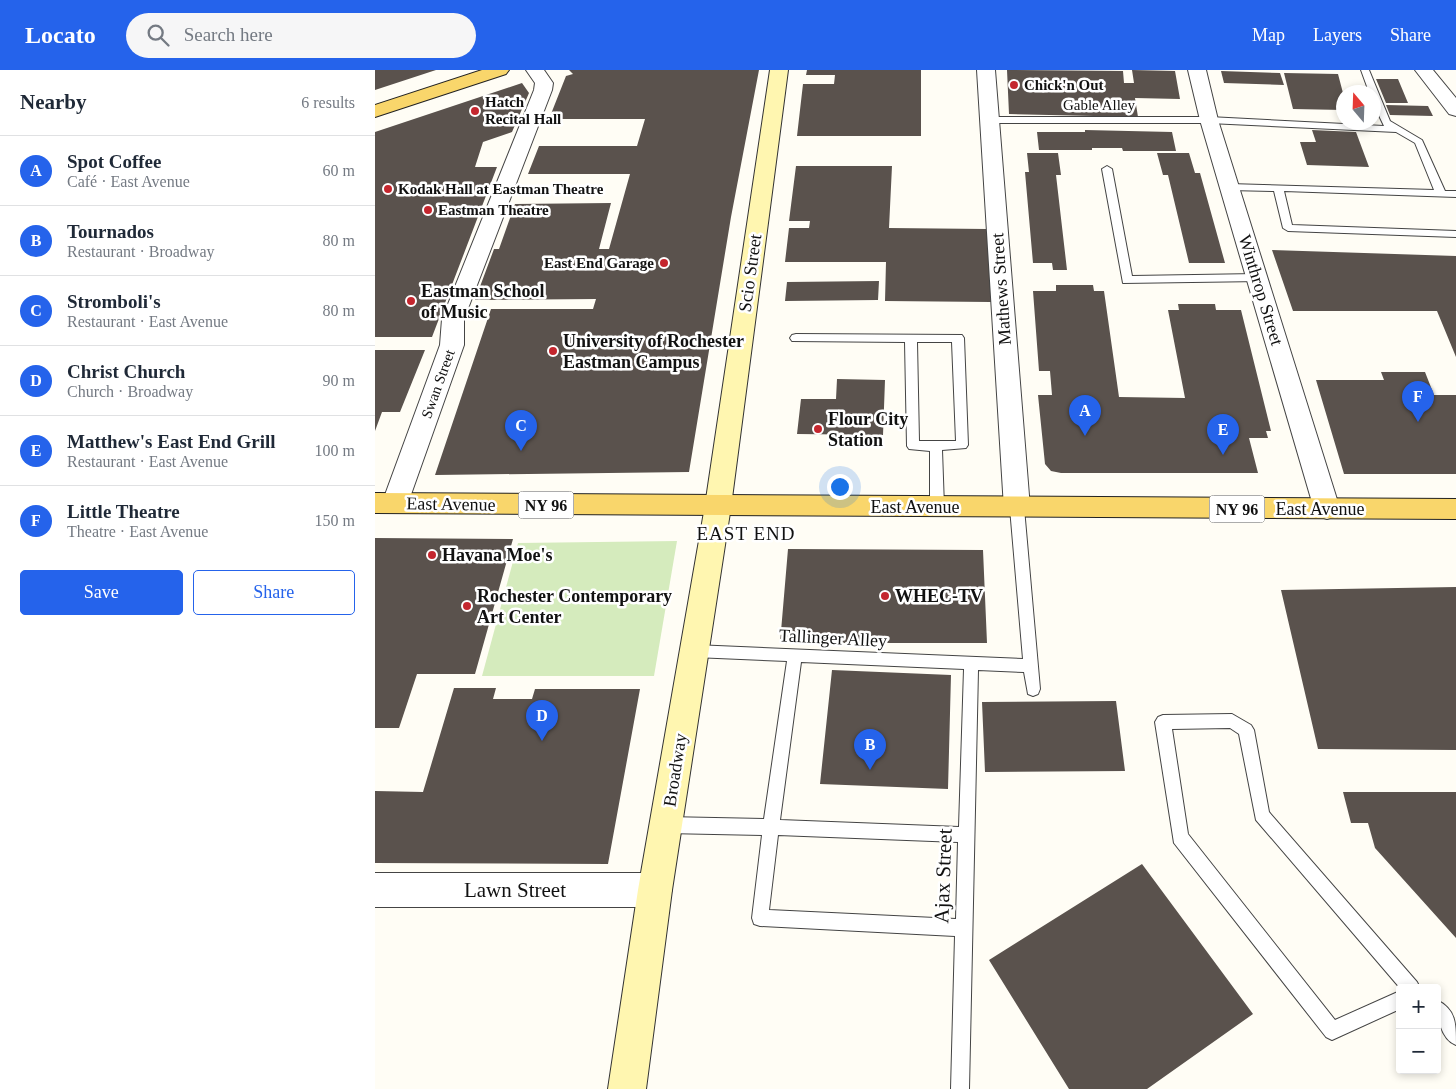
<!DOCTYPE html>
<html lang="en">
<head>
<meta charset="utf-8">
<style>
  body { margin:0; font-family:Georgia,serif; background:#f6f6f7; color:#1f2937 }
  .controls { position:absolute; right:15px; bottom:15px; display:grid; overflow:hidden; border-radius:5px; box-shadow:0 2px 8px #0003 }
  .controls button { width:45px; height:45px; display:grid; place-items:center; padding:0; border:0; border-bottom:1px solid #e0e1e3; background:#fff; color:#1f2937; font:25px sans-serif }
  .compass { position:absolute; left:961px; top:15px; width:45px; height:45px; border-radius:50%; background:#fff; box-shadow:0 2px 8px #0003; rotate:341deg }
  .you { position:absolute; left:464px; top:416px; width:18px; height:18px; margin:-12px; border:4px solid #fff; border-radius:50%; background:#1a73e8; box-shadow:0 0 0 8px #1a73e833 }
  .badge { display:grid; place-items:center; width:32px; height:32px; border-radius:50%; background:#2563eb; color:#fff; font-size:16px; font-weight:700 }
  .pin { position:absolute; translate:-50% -41px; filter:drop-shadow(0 1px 2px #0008) }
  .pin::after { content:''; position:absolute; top:26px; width:18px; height:15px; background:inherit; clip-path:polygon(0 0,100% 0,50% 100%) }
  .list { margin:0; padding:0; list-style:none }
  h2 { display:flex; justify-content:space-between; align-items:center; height:65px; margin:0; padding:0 20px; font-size:21px }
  h2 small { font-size:16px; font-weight:400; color:#747a83 }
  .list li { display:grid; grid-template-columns:32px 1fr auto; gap:15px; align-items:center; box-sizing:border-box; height:70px; padding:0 20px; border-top:1px solid #e0e1e3 }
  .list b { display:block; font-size:19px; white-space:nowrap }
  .list p { margin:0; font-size:16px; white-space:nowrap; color:#747a83 }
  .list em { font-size:16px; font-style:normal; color:#747a83 }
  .actions { display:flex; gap:10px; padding:15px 20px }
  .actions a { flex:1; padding:11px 0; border:1px solid #2563eb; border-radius:5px; text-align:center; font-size:18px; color:#2563eb }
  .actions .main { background:#2563eb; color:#fff }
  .icon { flex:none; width:28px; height:28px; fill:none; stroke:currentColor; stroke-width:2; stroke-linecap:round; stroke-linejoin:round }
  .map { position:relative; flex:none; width:1081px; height:1019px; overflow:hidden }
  header { display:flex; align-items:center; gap:30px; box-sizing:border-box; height:70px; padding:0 25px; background:#2563eb; color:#fff }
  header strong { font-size:24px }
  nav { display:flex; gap:28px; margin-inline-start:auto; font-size:18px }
  .search { width:350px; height:45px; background:#f6f6f7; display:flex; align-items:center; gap:12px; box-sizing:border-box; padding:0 18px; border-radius:28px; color:#747a83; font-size:19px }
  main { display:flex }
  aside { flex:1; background:#fff }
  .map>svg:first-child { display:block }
  .green { fill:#d5ebbd }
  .building { fill:#5a524d }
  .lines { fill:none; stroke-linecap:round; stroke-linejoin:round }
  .lane-casing { stroke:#444; stroke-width:2 }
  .street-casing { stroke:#444; stroke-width:2 }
  .secondary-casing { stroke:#333; stroke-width:2 }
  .primary-casing { stroke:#222; stroke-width:2 }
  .lane { fill:#fff; fill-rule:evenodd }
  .street { fill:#fff; fill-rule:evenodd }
  .secondary { fill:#fff6b0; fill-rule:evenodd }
  .primary { fill:#f9d66b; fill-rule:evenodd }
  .poi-dot { fill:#c4262e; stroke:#fff; stroke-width:2 }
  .labels { text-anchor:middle; stroke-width:5; stroke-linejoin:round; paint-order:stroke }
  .far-poi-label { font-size:15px; font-weight:bold; fill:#111; stroke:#fff; text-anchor:start }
  .far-street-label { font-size:15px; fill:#111; stroke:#fff }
  .shield { fill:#fff; stroke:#585858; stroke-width:1 }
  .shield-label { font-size:16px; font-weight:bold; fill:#111 }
  .street-label { font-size:18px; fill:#111; stroke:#fff }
  .poi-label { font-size:18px; font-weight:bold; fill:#111; stroke:#fff; text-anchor:start }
  .neighbourhood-label { font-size:19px; letter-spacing:1px; fill:#111; stroke:#fff }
  .near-street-label { font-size:21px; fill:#111; stroke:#fff }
</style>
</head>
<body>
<header>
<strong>Locato</strong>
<div class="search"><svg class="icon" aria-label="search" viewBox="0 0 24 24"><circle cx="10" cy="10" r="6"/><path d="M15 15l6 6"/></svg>Search here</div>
<nav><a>Map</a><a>Layers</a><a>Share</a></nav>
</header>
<main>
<aside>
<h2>Nearby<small>6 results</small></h2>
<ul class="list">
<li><span class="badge">A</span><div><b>Spot Coffee</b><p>Café · East Avenue</p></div><em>60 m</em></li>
<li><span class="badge">B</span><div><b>Tournados</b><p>Restaurant · Broadway</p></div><em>80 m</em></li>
<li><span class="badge">C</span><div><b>Stromboli's</b><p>Restaurant · East Avenue</p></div><em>80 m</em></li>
<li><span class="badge">D</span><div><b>Christ Church</b><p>Church · Broadway</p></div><em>90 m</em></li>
<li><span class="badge">E</span><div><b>Matthew's East End Grill</b><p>Restaurant · East Avenue</p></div><em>100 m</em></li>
<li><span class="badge">F</span><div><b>Little Theatre</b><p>Theatre · East Avenue</p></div><em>150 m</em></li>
</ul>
<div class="actions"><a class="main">Save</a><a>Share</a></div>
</aside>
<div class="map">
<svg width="1081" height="1019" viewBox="0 0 1081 1019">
  <rect width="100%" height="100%" fill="#fffdf5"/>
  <path class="green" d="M302,471L279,606H107L143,473Z"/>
  <path class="building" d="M0,0H61L0,20Z
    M194,0H384L356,147L314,402L60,405L116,239H218L221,229L100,230L119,179H124L140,134L236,133L224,179H234L255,104H153L164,76H262L270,49H174L191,6L198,4Z
    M432,0H546V66H422L428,14H459L460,5H431Z
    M632,0L748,1L749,13H759L757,0L800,1L805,29L760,28L763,47L634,44Z
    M846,1L905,3L909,15L849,13Z
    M909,3L963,4L968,23V40L918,39Z
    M1001,9H1023L1033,33H1011Z
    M147,13L154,23L137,62L108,72L100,97H122L57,267H0V62Z
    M1011,35L1053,36L1058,46L1015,45Z
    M710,60L797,62L801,81H748L747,78H717V80H664L662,62H710Z
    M937,60L981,62L994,97L932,95L925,72H941Z
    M652,83H683L686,105H681L692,200H678L677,193H658L650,102H654Z
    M782,83H814L820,103H825L850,193H814L793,105H788Z
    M421,96H517L514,158L612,159L616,232L510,231L511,192H410L414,158H434L435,151H414Z
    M897,180L1081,186V287L1062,241H918Z
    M504,211L503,230L410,231L412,212Z
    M681,215H718L719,221H729L744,327L810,328L793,240H804L803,234H840L841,240H866L896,361H891L893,368H874L883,403H686L676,401L670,394L663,325H677L675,301H664L658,221H681Z
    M0,280H50L25,342H7L0,361Z
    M1006,302H1050L1059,325H1081V404H969L941,310H1009Z
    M462,309L510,310L508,365L422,364L426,329H461Z
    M0,468L138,469L100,604H42L24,658H0Z
    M413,479L608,480L612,573H405Z
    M1081,517V680L943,679L906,520Z
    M457,600L576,605L573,719L445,714Z
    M79,618H121L118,629H157L160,619H265L233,794L0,793V721L48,722Z
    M741,631L750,701L610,702L607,632Z
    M968,722H1081V868L1000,778L993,753H976Z
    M767,794L878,944L772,1019H694L614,890Z"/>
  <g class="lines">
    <g class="lane-casing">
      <path id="lane" d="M986,0H994L1015,51L1047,70L1070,121H1081V127L909,121L917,155L1081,161V167L913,161L908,158L899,121L854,120L849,117L854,114L1059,120L1040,73L1021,62L834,53H614L609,50L614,47H834L1009,56L998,33V22H994Z
        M732,96L737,99L757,206L882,204L886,205L887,208L886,211L748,213L727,99Z
        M421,264L587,265L589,268L593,375L591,378L567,380L569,437L567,441H557L555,437V381L534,379L532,376L530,272L417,271L415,268L417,265ZM542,272H577L581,371H544Z
        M642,433L647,434L649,438L665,619L663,624L658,626L653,624L649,602L603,600L594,1019H576L580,866L385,856L379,854L377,848L387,765L291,763L285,760L283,755L285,750L291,747L389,749L412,591L319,587L314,585L312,581L314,577L319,575L648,589L635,438L637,434ZM426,592L589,599L584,757L405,750ZM403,765L583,772L581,849L394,840Z
        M857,644L876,655L879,660L894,742L1042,912L1045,918H1025L881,750L864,664L855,658L797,659L813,764L960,950L1025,921V939L957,970L951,967L799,773L780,652L783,647L788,645Z
        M1062,930C1081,940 1081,953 1081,975C1065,969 1062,945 1062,930Z"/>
    </g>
    <g class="street-casing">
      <path id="street" d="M151,0H169L178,13L177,20L89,249V275L33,433L29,440L20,443L11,440L7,433L65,275L67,249L159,20L160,13Z
        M602,0H620L655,438L651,445L642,448L633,445L629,438Z
        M813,0H831L843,50L965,439L961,446L952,449L943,446L939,439L825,50Z
        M1040,0H1058L1081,28V46L1074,44Z
        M0,803H280L292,808L297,820L292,832L280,837H0Z"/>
    </g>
    <g class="secondary-casing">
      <path id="secondary" d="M395,0H413L356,436L297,820L271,1019H233L263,820L330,436Z"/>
    </g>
    <g class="primary-casing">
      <path id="primary" d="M107,0H134L131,4L0,47V35Z
        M0,423L1081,429V449L0,443Z"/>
    </g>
    <use href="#lane" class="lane"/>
    <use href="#street" class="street"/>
    <use href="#secondary" class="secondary"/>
    <use href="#primary" class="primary"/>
  </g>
  <g class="poi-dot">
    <circle cx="639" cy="15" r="5"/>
    <circle cx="100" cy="41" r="5"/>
    <circle cx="13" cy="119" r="5"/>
    <circle cx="53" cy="140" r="5"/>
    <circle cx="289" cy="193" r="5"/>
    <circle cx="36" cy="231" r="5"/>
    <circle cx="178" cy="281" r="5"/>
    <circle cx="443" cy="359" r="5"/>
    <circle cx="57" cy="485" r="5"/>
    <circle cx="510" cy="526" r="5"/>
    <circle cx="92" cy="536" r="5"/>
  </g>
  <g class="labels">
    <g class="far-poi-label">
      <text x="649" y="20">Chick'n Out</text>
      <text x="110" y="37">Hatch<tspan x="110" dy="17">Recital Hall</tspan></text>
      <text x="23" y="124">Kodak Hall at Eastman Theatre</text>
      <text x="63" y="145">Eastman Theatre</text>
      <text x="279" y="198" text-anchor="end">East End Garage</text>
    </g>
    <g class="far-street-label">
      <text x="724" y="40">Gable Alley</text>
      <text transform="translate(63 314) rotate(-70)" y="5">Swan Street</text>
    </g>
    <g class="shield">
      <rect x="143.5" y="421.5" width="55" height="27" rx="4"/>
      <rect x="834.5" y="425.5" width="55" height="27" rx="4"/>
    </g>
    <g class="shield-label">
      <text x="171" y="441">NY 96</text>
      <text x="862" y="445">NY 96</text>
    </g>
    <g class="street-label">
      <text transform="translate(375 203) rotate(-82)" y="6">Scio Street</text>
      <text transform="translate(626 219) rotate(-94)" y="6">Mathews Street</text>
      <text transform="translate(886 220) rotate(73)" y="6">Winthrop Street</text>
      <text transform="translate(76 434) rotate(1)" y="6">East Avenue</text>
      <text x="540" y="443">East Avenue</text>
      <text x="945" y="445">East Avenue</text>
      <text transform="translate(458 568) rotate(3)" y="6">Tallinger Alley</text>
      <text transform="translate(300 700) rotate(-81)" y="6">Broadway</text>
    </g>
    <g class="poi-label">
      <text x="46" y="227">Eastman School<tspan x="46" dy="21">of Music</tspan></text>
      <text x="188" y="277">University of Rochester<tspan x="188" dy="21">Eastman Campus</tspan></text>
      <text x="453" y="355">Flour City<tspan x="453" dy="21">Station</tspan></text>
      <text x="67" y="491">Havana Moe's</text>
      <text x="102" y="532">Rochester Contemporary<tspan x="102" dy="21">Art Center</tspan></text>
      <text x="520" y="532">WHEC-TV</text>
    </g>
    <g class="neighbourhood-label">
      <text x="371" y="470">EAST END</text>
    </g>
    <g class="near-street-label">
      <text transform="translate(568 806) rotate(-88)" y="7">Ajax Street</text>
      <text x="140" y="827">Lawn Street</text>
    </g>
  </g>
</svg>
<div class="controls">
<button>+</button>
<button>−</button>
</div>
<svg class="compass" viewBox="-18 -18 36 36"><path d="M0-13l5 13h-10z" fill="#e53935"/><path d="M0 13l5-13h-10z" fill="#747a83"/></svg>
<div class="you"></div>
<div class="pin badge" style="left:710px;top:366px">A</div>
<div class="pin badge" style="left:495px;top:700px">B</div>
<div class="pin badge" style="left:146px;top:381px">C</div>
<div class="pin badge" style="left:167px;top:671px">D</div>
<div class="pin badge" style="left:848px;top:385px">E</div>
<div class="pin badge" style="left:1043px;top:352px">F</div>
</div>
</main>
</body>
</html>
